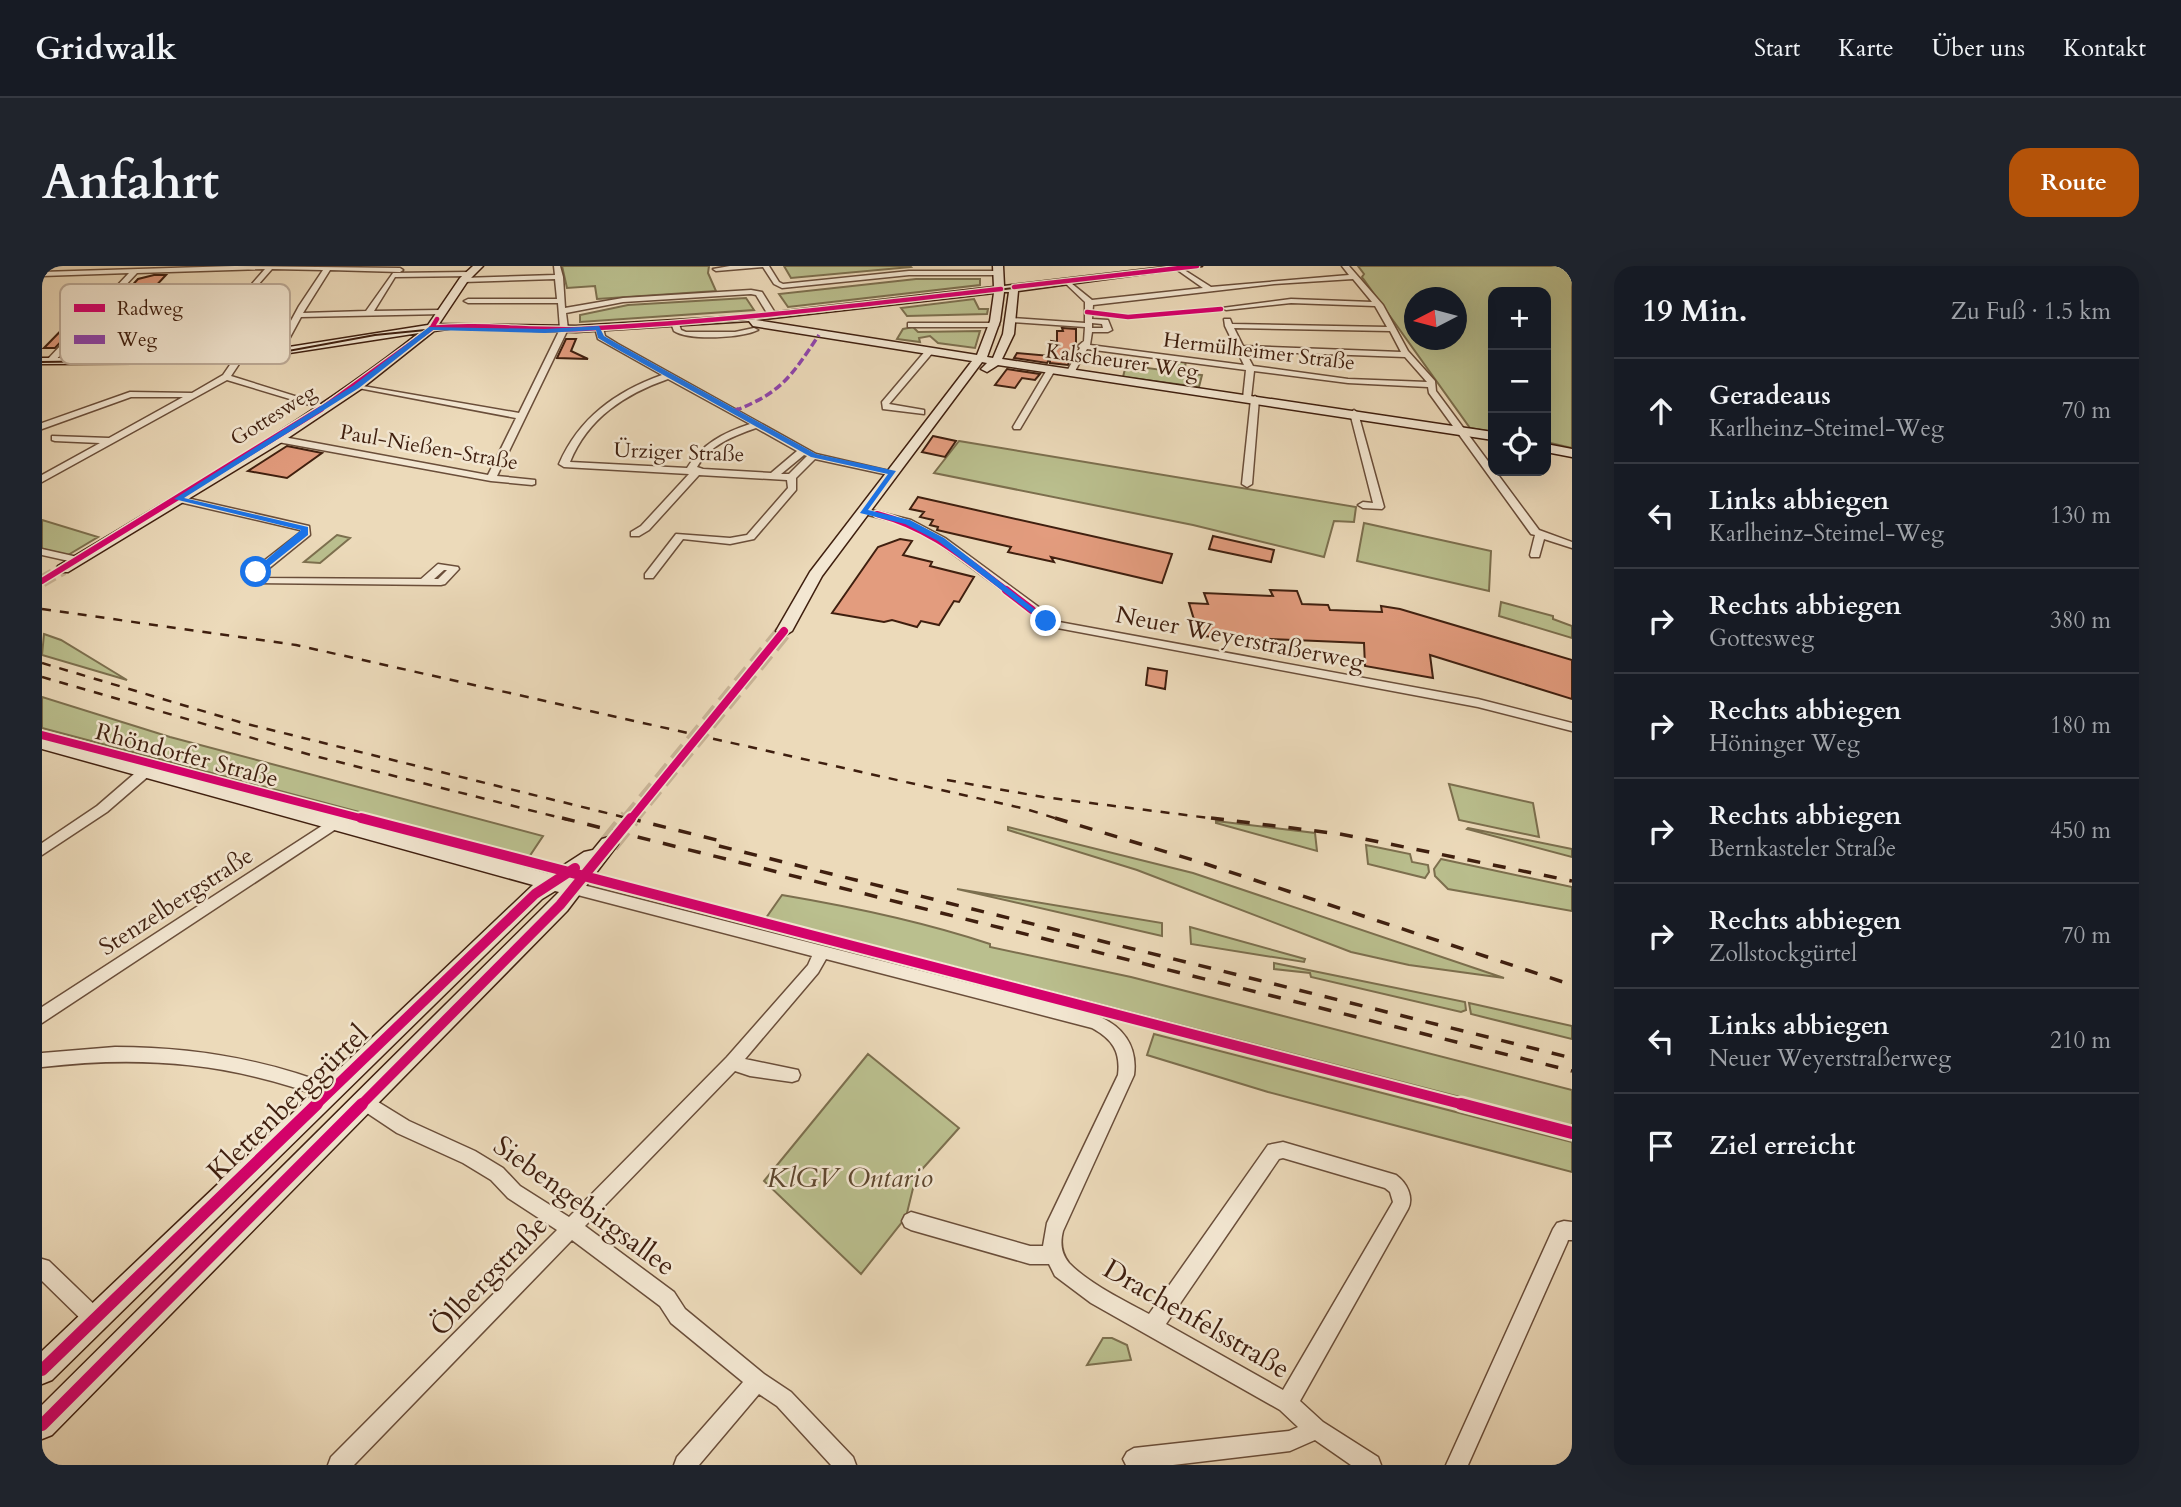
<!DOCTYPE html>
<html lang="de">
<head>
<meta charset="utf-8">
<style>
  body { margin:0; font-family:Cardo,serif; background:#20242c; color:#f1f3f6 }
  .controls { position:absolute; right:21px; top:21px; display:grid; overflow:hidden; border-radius:14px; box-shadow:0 7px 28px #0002 }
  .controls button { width:63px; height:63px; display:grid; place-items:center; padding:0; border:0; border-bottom:2px solid #363941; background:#171b24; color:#f1f3f6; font:35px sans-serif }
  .compass { position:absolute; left:1362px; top:21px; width:63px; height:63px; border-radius:50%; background:#171b24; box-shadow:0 7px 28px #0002; rotate:264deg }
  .stop { position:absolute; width:21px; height:21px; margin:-16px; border:5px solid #1a73e8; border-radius:50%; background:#fff }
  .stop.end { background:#1a73e8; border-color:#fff; box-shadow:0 2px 7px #0008 }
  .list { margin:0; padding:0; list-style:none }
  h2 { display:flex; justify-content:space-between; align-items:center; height:91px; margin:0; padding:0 28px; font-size:30px }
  h2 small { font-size:23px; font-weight:400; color:#9ea1a6 }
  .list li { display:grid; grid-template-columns:46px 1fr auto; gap:21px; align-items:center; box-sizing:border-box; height:105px; padding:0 28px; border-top:2px solid #363941 }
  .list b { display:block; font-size:26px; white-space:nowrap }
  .list p { margin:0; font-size:23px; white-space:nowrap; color:#9ea1a6 }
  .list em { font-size:23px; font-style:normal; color:#9ea1a6 }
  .icon { flex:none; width:38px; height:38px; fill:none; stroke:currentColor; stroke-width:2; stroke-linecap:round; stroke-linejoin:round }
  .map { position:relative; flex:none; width:1530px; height:1199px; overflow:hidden; border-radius:21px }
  header { display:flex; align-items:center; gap:42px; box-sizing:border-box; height:98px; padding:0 35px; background:#171b24; border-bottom:2px solid #363941 }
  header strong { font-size:33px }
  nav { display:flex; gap:38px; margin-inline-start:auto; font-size:24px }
  .intro { display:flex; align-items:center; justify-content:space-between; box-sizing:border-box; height:168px; padding:0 42px }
  h1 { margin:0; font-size:49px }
  .button { padding:18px 32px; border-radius:21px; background:#b45309; color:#fff; font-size:24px; font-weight:700 }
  main { display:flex; gap:42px; padding:0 42px }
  aside { flex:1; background:#171b24; border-radius:21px; box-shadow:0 7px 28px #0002 }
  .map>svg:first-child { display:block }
  .green { fill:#babf8e; stroke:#7c6f4e; stroke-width:2; fill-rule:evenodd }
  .building { fill:#e39c7e; stroke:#3f1f0f; stroke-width:2 }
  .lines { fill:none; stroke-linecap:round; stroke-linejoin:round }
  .street-tunnel { stroke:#c9b598; stroke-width:8; stroke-dasharray:8 3.5; stroke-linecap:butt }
  .secondary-tunnel-far2 { stroke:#c9b598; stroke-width:13; stroke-dasharray:13 6; stroke-linecap:butt }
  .secondary-tunnel-far1 { stroke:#c9b598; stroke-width:17; stroke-dasharray:17 8; stroke-linecap:butt }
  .secondary-tunnel { stroke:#c9b598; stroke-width:21; stroke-dasharray:21 10; stroke-linecap:butt }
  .street-casing { stroke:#6a4e3a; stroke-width:3 }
  .secondary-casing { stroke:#3f1f0f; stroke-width:3 }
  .street { fill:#f3e7d2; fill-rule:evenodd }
  .secondary { fill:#f3e7d2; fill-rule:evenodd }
  .tram { stroke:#3f1f0f; stroke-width:2 }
  .rail-far1 { stroke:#3f1f0f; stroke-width:2.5; stroke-dasharray:9 9; stroke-linecap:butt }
  .rail { stroke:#3f1f0f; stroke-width:3.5; stroke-dasharray:13 13; stroke-linecap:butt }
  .quiet-far1 { stroke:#8e44ad; stroke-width:3.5; stroke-dasharray:8 3.5; stroke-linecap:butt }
  .quiet { stroke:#8e44ad; stroke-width:4.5; stroke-dasharray:10 4.5; stroke-linecap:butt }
  .cycleway-far4-casing { stroke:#f3e7d2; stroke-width:7 }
  .cycleway-far3-casing { stroke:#f3e7d2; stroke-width:9 }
  .cycleway-far2-casing { stroke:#f3e7d2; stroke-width:11 }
  .cycleway-far1-casing { stroke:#f3e7d2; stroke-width:14 }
  .cycleway-casing { stroke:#f3e7d2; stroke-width:17 }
  .cycleway-far4 { stroke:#d6006c; stroke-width:4.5 }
  .cycleway-far3 { stroke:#d6006c; stroke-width:6 }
  .cycleway-far2 { stroke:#d6006c; stroke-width:8 }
  .cycleway-far1 { stroke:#d6006c; stroke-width:10 }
  .cycleway { stroke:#d6006c; stroke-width:12 }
  .route { fill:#1a73e8 }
  .labels { text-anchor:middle; stroke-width:5; stroke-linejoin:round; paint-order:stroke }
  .far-street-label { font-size:21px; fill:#3f1f0f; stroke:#f3e7d2 }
  .street-label { font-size:24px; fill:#3f1f0f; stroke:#f3e7d2 }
  .near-street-label { font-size:28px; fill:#3f1f0f; stroke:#f3e7d2 }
  .near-park-label { font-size:28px; font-style:italic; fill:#5e472f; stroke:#f3e7d2 }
  .key { fill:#f3e7d2; stroke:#bdab98; stroke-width:2 }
  .key-label { font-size:19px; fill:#3f1f0f }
</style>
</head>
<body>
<header>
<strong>Gridwalk</strong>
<nav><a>Start</a><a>Karte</a><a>Über uns</a><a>Kontakt</a></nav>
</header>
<div class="intro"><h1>Anfahrt</h1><a class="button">Route</a></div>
<main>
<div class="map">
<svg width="1530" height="1199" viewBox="0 0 1530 1199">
  <rect width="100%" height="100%" fill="#ecdaba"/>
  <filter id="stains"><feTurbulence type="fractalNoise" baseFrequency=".00286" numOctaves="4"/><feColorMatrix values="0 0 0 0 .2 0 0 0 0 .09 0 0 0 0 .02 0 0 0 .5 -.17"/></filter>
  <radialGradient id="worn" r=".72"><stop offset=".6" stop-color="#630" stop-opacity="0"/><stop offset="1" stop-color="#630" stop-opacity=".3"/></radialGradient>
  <path class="green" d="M520,0H667L666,7L674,25L555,33L553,20L525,22Z
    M742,0H868L869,1L749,12Z
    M1316,0H1530V182L1504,176V26H1451V166L1428,162L1320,11L1322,8ZM1372,32H1414V74H1372Z
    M874,13H938V19L746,41L737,28Z
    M704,32L712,44L538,56V49L586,39Z
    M932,33L937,43H946L945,48L865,50L859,42Z
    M871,61L876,66L938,65L933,82L896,77L888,70L877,72L878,76L855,73L861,63Z
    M1131,93L1144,95L1142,107L1160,109L1157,121L1081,111L1084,99L1127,105Z
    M917,175L1314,241L1312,256L1292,255L1282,291L1151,259L892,207Z
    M0,254L56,271L26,289L0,283Z
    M1322,257L1449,285L1447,325L1315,295Z
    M295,269L308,272L278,297L262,296Z
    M1459,336L1511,350V353L1530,360V372L1457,350Z
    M2,368L19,374L85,414L0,389Z
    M0,431L128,471L501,570L487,591L0,462Z
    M1407,518L1491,537L1497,571L1417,554Z
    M1174,555L1273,567L1275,585L1174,557Z
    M966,561L1151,607L1462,712L1367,699L1309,686L1095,604L966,564Z
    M1426,562L1530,583V591L1425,563Z
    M1324,579L1368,588L1370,596L1386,599L1387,606L1383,612L1326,598Z
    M1399,593L1530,621V645L1406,623L1393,610L1392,603Z
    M915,623L1120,657V670Z
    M740,629C811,641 879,655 948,678V681L1089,711L1530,824V860L724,652Z
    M1148,661L1263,693L1262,696L1149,678Z
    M790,678L1011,736L1009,739L788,682Z
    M1232,697L1423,736L1424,744L1419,746L1269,711L1268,707L1232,703Z
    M1427,737L1530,760V773L1429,748Z
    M1112,768L1530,876V906L1226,826L1105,789Z
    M826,788L917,862L874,910L864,951L819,1008L722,915Z
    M1061,1072H1070L1085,1079L1089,1094L1045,1099Z"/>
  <path class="building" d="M112,9H124L111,23L86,24L96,13Z
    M38,45L43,50L13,82H2Z
    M1020,62L1034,63V77L1026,99L1008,97V92L1005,97L972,92L975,87L1008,90L1009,75L1015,76V65H1021Z
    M524,73H534L529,85L546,93L515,92Z
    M965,103L998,108L993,114L980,112L973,122L953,119Z
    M891,170L914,175L903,191L880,186Z
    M245,180L280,187L245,212L206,205Z
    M876,231L1130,288L1120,317L1009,291L1012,296L966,286L969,281L895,264L896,261L888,259L891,254L878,251L882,246L868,243Z
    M1171,270L1232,284L1229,296L1167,283Z
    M858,273L870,275L861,289L890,296L888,300L932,311L917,336L912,335L897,359L879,355L875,361L850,354L842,356L790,347L836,281Z
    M1228,324L1255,325L1260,338L1286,339L1288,344L1340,346L1339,340L1358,343L1530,394V433L1388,389L1391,412L1323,400L1322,377L1157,370L1147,337L1166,338L1162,327L1231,330Z
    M1106,402L1125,405L1123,423L1104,419Z"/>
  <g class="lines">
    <path class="street-tunnel" d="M48,34H60"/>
    <path class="secondary-tunnel-far2" d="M0,315L21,303"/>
    <path class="secondary-tunnel-far1" d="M587,554L742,365"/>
    <path class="secondary-tunnel" d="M567,578L588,552"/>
    <g class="street-casing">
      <path id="street" d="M193,0L358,2L361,4L358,6L288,4L261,47L324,45L351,7L427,6L430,8L427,10L353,11L332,45L398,44H401V48L259,51L239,88L235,90L231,88L257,40L281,4L230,3L150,94H147V90L223,3L95,7L11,97L4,95L87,7L0,10V6Z
        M512,0H518L521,11L523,42L581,32L709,24L720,26L735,50L728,52L714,29L709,28L581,36L524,47L526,63L455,210L493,214V218L490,219L449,215L236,176L232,173L236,170L446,209L474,152L311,121L315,119L477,147L518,63L516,37H426L422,35L426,33H515L513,13L421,16L418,14L421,12L513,9Z
        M688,0H727L737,16L741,18L867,5H957L960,7L957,9H867L740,22L732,18L721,1L674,5L671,3Z
        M1136,0L1169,21L1307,9L1300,0H1307L1341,39L1366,85L1393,115L1394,125L1497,264L1530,276V282L1502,273L1497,291H1489L1488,289L1493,269L1489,268L1387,127L1386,121L1306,117L1212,105L1209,132L1205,135L1201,132L1204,104L1045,83L1032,107L1028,109L1024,107L1038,82L1036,80L1042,75L1043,61L969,56L965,54L969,52L1043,57V36L1022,16L1024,13L1050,34L1161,22L1134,3ZM1311,13L1330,36L1249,33L1180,42L1184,44L1249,37L1333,40L1345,61L1190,58L1188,53H1182L1183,60L1202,99L1048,79L1050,66H1066L1070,64L1066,54L1050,53L1051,39L1232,18ZM1050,57L1060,58L1061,62H1050ZM1192,62L1348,65L1359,86L1201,80ZM1203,85L1363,91L1385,116L1306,113L1211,100Z
        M48,32L51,36L41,37L37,35Z
        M633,55H636L639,64L644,66H693L712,62L716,64C700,72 647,75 632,65L629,57Z
        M869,57H953L957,59L953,61H866V57Z
        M557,60L561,62L563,70L576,78L774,188L856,207L851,210L773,193L754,212V224L712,273L688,278L641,273L611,312H603V308L634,268L688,272L705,269L746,222L745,214L657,209L607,264L597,270H589V266L599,260L647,208L522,201L517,198C537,152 573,126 620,109L556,73L553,62ZM626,113L708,158C681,167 660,178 645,202L528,196C546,152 583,128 626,113ZM714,162L755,185L729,207L661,203L655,201C668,179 691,170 714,162ZM762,189L765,190L747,208H739Z
        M885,83L892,85L847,138L882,144V148L841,143L840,136Z
        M194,90L201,92L189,110L288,141L281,143L185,114L0,216V209L58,177L13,175L10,174V170L67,172L141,131H89L0,163V157L88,126L150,127L181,109Z
        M1006,102L1013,104L978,163H972L971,161Z
        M1213,130L1217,133L1210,218L1205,221L1200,218L1209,133Z
        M1312,144L1316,147L1342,241L1340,243L1321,242L1316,239L1321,236L1331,237L1308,147Z
        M136,230L267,260L268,269L215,312L379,313L396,298L416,301L417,303L403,318L399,319L207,317L204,310L205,308L259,266L258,264L133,235L131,233ZM402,304H405L396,313H392Z
        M821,242L869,254L903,272L1017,356L1436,433L1530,457V465L1436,441L1010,361L895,276L863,258L818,247V243Z
        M0,283L40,292L41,294L36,297L0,289Z
        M104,500L109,502L110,505L109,508L65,546L0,589V577L55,540L99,502Z
        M292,552L297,553L299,557L297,561L0,757V741Z
        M533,617L1053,749C1080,759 1096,779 1092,809L1021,965C1018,977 1019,987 1027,997C1046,1017 1083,1035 1107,1048L1226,879L1241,876L1354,909C1365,917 1372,931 1366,943L1258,1135L1281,1156L1336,1191L1339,1199H1309L1273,1174L1248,1185L1131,1199H1084L1081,1193L1085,1186L1092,1182L1247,1165L1256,1161L1238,1144L1049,1037L1013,1010L1007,998H988L869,964L863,961L860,955L863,949L869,946L988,980H1001L1005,957L1076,809C1079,785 1070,773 1050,762L784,693L776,707L703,793L756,804L758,809L756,814L750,816L708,810L693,805L543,960L632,1026L643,1043L722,1108L749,1126L811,1191L814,1199H789L735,1140L717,1128L657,1199H632L635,1191L701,1116L629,1057L618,1040L530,974L312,1199H286L289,1191L515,964L466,932L449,914L421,897L355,867L316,841L314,836L316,831L322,828L328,831L367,855L433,885L461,902L478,920L527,951L685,791L766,699L770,690L528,627L526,623L528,619ZM1241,892L1343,922L1348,926L1351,936L1241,1124L1124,1058L1237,893Z
        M73,781C151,781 222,793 294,821L296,826L294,831L288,834C191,797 103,789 0,801V787Z
        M1522,955L1530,956V974H1526L1525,977L1426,1199H1404L1511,963L1515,957Z
        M0,993L7,995L60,1046L63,1053L60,1060L53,1063L46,1060L0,1015Z"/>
    </g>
    <g class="secondary-casing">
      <path id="secondary" d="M431,0H441L425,16L397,58L534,60L700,50L952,21L951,0H961L962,20L1132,0H1160L976,25L972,68L960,93L1451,166V174L956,99L945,106L939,103L945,97L940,96L780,310L750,365L742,370L734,365L768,306L930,95L711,60L707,55L534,66L412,62L392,65L319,123L240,176L26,306H16V300C139,226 264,156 377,67L183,97L0,98V92L183,91L386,59L418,12ZM962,26H967L961,68L951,92L945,91L958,55ZM952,27L948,55L935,89L714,54Z
        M1504,178L1530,183V191L1504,186Z
        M0,471L508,608L542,586L551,584L560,573L567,571L576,578L525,645L10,1169L0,1173V1139L517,626L513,625L500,633L10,1114L0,1118V1085L491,619L0,483Z"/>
    </g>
    <use href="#street" class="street"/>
    <use href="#secondary" class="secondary"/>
    <path class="tram" d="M0,96L202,93L333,69L404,62L521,65L697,54L1159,0"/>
    <path class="rail-far1" d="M0,343L254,379L984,543L1019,554
      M0,397L201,457L593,554
      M0,411L269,489L527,554
      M905,514L1001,531L1183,554"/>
    <path class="rail" d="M520,552L1530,805
      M586,552L687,577
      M1013,552L1164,598L1530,719
      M1169,552L1298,568L1530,615
      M677,580L1530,792"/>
    <path class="quiet-far1" d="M692,145C741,126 749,110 777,69"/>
    <path class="quiet" d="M692,145L697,143"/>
    <g class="cycleway-far4-casing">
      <path id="cycleway-far4" d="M972,21L1155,0
        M1045,46L1086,51L1179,43
        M389,62C439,57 489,65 539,63C679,56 819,39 959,23
        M93,94H183L245,87
        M276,145L389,63L395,53"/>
    </g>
    <g class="cycleway-far3-casing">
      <path id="cycleway-far3" d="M835,248C889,262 923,293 967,326
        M0,315L279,143"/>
    </g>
    <g class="cycleway-far2-casing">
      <path id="cycleway-far2" d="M964,324L990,344
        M0,469L326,554
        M588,554L742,365"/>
    </g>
    <g class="cycleway-far1-casing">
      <path id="cycleway-far1" d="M319,552L1426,840
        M273,840L493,628L533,602
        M318,840L518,639L589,552"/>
    </g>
    <g class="cycleway-casing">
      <path id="cycleway" d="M1419,838L1530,867
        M0,1104L275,838
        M0,1159L320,838"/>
    </g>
    <use href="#cycleway-far4" class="cycleway-far4"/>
    <use href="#cycleway-far3" class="cycleway-far3"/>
    <use href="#cycleway-far2" class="cycleway-far2"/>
    <use href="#cycleway-far1" class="cycleway-far1"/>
    <use href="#cycleway" class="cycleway"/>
  </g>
  <path class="route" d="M557,60L562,70L576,78L774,188L854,205L826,244L868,254L902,272L1008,355L1001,356L896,275L863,258L818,247L846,208L769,191L571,81L556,72L554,64L503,67L391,64L317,122L142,232L266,261V269L217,308L210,306L259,264L132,233L312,119L387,61L503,63Z"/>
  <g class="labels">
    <g class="far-street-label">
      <text transform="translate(1217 85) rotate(7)" y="7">Hermülheimer Straße</text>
      <text transform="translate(1080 95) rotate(8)" y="7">Kalscheurer Weg</text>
      <text transform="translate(231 149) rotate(-32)" y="7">Gottesweg</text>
      <text transform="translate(387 181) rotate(10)" y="7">Paul-Nießen-Straße</text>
      <text transform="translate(637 186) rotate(2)" y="7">Ürziger Straße</text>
    </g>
    <g class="street-label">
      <text transform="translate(1198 372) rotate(11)" y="8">Neuer Weyerstraßerweg</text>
      <text transform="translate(145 489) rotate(15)" y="8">Rhöndorfer Straße</text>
      <text transform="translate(134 635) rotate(-33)" y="8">Stenzelbergstraße</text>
    </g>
    <g class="near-street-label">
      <text transform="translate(245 836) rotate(-44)" y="10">Klettenberggürtel</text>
      <text transform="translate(543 939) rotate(36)" y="10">Siebengebirgsallee</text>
      <text transform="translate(446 1009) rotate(-46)" y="10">Ölbergstraße</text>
      <text transform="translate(1155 1052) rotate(30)" y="10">Drachenfelsstraße</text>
    </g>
    <g class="near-park-label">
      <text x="808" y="921">KlGV Ontario</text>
    </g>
  </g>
  <rect x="18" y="18" width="230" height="80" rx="10" class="key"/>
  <rect x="32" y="38" width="31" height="8" fill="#d6006c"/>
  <rect x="32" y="69" width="31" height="9" fill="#8e44ad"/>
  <g class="key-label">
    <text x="75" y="49">Radweg</text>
    <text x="75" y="80">Weg</text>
  </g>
  <rect width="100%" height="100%" filter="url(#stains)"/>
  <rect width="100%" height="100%" fill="url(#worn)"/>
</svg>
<div class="controls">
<button>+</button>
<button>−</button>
<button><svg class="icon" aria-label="locate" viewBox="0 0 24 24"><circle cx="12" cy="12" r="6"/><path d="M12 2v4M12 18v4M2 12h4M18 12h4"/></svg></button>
</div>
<svg class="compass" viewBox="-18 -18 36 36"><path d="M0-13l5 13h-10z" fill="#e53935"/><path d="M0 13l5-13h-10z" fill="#9ea1a6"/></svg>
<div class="stop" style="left:214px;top:306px"></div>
<div class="stop end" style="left:1004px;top:355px"></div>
</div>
<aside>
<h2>19 Min.<small>Zu Fuß · 1.5 km</small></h2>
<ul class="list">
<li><svg class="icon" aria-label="ahead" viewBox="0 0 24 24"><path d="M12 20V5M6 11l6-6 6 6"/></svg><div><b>Geradeaus</b><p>Karlheinz-Steimel-Weg</p></div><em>70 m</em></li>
<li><svg class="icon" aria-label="left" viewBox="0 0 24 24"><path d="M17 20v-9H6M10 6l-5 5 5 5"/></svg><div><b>Links abbiegen</b><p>Karlheinz-Steimel-Weg</p></div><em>130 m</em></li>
<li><svg class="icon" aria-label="right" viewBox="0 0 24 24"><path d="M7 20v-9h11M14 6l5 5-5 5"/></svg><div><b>Rechts abbiegen</b><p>Gottesweg</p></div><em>380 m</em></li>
<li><svg class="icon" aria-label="right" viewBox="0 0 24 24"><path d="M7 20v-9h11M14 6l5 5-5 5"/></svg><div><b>Rechts abbiegen</b><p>Höninger Weg</p></div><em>180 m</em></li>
<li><svg class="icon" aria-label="right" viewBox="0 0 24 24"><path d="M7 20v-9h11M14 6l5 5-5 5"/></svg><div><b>Rechts abbiegen</b><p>Bernkasteler Straße</p></div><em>450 m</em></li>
<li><svg class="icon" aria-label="right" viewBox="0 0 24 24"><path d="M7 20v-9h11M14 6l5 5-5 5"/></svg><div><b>Rechts abbiegen</b><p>Zollstockgürtel</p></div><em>70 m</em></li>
<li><svg class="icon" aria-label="left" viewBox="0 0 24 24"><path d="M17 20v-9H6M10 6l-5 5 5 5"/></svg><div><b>Links abbiegen</b><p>Neuer Weyerstraßerweg</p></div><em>210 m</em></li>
<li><svg class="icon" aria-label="arrive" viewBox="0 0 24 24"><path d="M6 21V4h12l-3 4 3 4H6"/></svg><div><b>Ziel erreicht</b></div></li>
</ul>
</aside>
</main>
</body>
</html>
